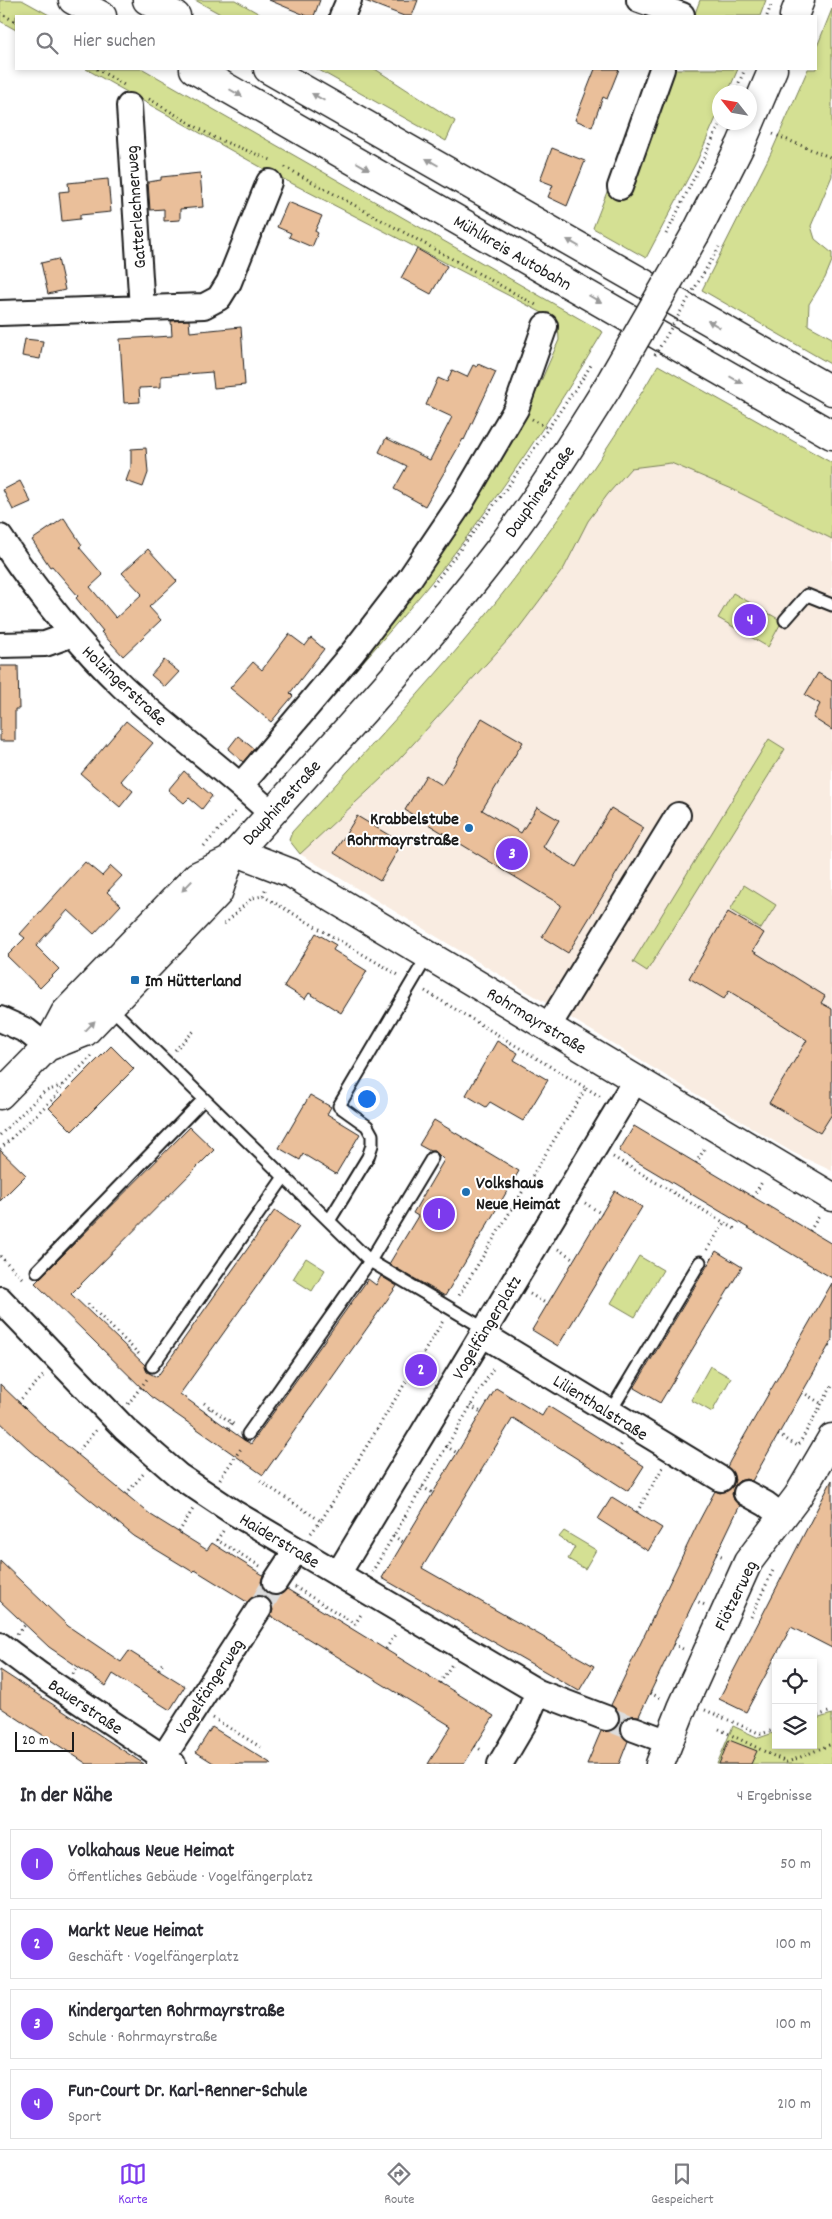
<!DOCTYPE html>
<html lang="de">
<head>
<meta charset="utf-8">
<style>
  body { margin:0; font-family:Dekko,sans-serif; background:#f2f2f3; color:#2b2b33 }
  .controls { position:absolute; right:15px; bottom:15px; display:grid; overflow:hidden; border-radius:0px; box-shadow:0 2px 8px #0003 }
  .controls button { width:45px; height:45px; display:grid; place-items:center; padding:0; border:0; border-bottom:1px solid #e1e1e2; background:#fff; color:#2b2b33; font:25px sans-serif }
  .compass { position:absolute; left:712px; top:85px; width:45px; height:45px; border-radius:50%; background:#fff; box-shadow:0 2px 8px #0003; rotate:301deg }
  .scale { position:absolute; left:15px; bottom:12px; width:59px; box-sizing:border-box; padding-left:5px; border:2px solid #1c1c1c; border-top:0; font-size:14px; line-height:18px; white-space:nowrap; color:#1c1c1c; -webkit-text-stroke:4px #fff; paint-order:stroke }
  .you { position:absolute; left:366px; top:1098px; width:18px; height:18px; margin:-12px; border:4px solid #fff; border-radius:50%; background:#1a73e8; box-shadow:0 0 0 8px #1a73e833 }
  .badge { display:grid; place-items:center; width:32px; height:32px; border-radius:50%; background:#7c3aed; color:#fff; font-size:16px; font-weight:700 }
  .pin { position:absolute; translate:-50% -50%; border:2px solid #fff; box-shadow:0 1px 5px #0006 }
  .list { margin:0; padding:0; list-style:none }
  h2 { display:flex; justify-content:space-between; align-items:center; height:65px; margin:0; padding:0 20px; font-size:21px }
  h2 small { font-size:16px; font-weight:400; color:#7c7c81 }
  .list li { display:grid; grid-template-columns:32px 1fr auto; gap:15px; align-items:center; box-sizing:border-box; height:70px; margin:0 10px 10px; padding:0 10px; border:1px solid #e1e1e2; border-radius:0px }
  .list b { display:block; font-size:19px; white-space:nowrap }
  .list p { margin:0; font-size:16px; white-space:nowrap; color:#7c7c81 }
  .list em { font-size:16px; font-style:normal; color:#7c7c81 }
  .icon { flex:none; width:28px; height:28px; fill:none; stroke:currentColor; stroke-width:2; stroke-linecap:round; stroke-linejoin:round }
  .map { position:relative; flex:none; width:832px; height:1764px; overflow:hidden }
  .search { position:absolute; background:#fff; box-shadow:0 2px 8px #0003; left:15px; right:15px; top:15px; height:55px; display:flex; align-items:center; gap:12px; box-sizing:border-box; padding:0 18px; border-radius:0px; color:#7c7c81; font-size:19px }
  .sheet { height:385px; background:#fff }
  nav { display:flex; justify-content:space-around; align-items:center; box-sizing:border-box; height:70px; border-top:1px solid #e1e1e2; background:#fff; font-size:14px; color:#7c7c81 }
  nav a { display:grid; justify-items:center; gap:2px }
  nav .on { color:#7c3aed }
  .map>svg:first-child { display:block }
  .built { fill:#f9ece1 }
  .green { fill:#d4e093; stroke:#787e58 }
  .building { fill:#eabf9a; stroke:#1c1c1c }
  .lines { fill:none; stroke-linecap:round; stroke-linejoin:round }
  .minor-tunnel { stroke:#ddd; stroke-width:24; stroke-dasharray:24 12; stroke-linecap:butt }
  .service-casing { stroke:#1c1c1c; stroke-width:15 }
  .minor-casing { stroke:#1c1c1c; stroke-width:28 }
  .tertiary-casing { stroke:#1c1c1c; stroke-width:31 }
  .secondary-casing { stroke:#1c1c1c; stroke-width:31 }
  .motorway-casing { stroke:#1c1c1c; stroke-width:31 }
  .path { stroke:#1c1c1c; stroke-width:3; stroke-dasharray:1 4; stroke-linecap:butt }
  .service { stroke:#fff; stroke-width:11 }
  .minor { stroke:#fff; stroke-width:24 }
  .tertiary { stroke:#fff; stroke-width:28 }
  .secondary { stroke:#fff; stroke-width:28 }
  .motorway { stroke:#fff; stroke-width:28 }
  .secondary-bridge-casing { stroke:#1c1c1c; stroke-width:31; stroke-linecap:butt }
  .path-bridge { stroke:#1c1c1c; stroke-width:3; stroke-dasharray:1 4; stroke-linecap:butt }
  .secondary-bridge { stroke:#fff; stroke-width:28 }
  .oneway { fill:#999 }
  .poi-dot { fill:#1f6fb2; stroke:#fff; stroke-width:2 }
  .labels { text-anchor:middle; stroke-width:4; stroke-linejoin:round; paint-order:stroke }
  .street-label { font-size:18px; fill:#1c1c1c; stroke:#fff }
  .poi-label { font-size:18px; font-weight:bold; fill:#1c1c1c; stroke:#fff; text-anchor:start }
</style>
</head>
<body>
<div class="map">
<svg width="832" height="1764" viewBox="0 0 832 1764">
  <rect width="100%" height="100%" fill="#fff"/>
  <filter id="ink" filterUnits="userSpaceOnUse"><feTurbulence type="fractalNoise" baseFrequency=".02" numOctaves="2"/><feDisplacementMap in="SourceGraphic" scale="10" xChannelSelector="R" yChannelSelector="G"/><feConvolveMatrix kernelMatrix="1 2 1 2 8 2 1 2 1" color-interpolation-filters="sRGB"/></filter>
  <g filter="url(#ink)">
    <path class="built" d="M671,463L732,489L832,539V1171L792,1152L300,854L382,778L467,686L564,568L588,521L608,494L631,468Z"/>
    <path class="green" d="M0,0H22L51,16H16V30L0,21Z
      M195,0H235L263,16H224Z
      M700,0H766L760,16H694Z
      M832,9V176L811,226L815,239L832,253V261L825,278L809,304L808,325L832,338V365L702,290L771,153L808,69H816V49Z
      M86,69H143L603,332C555,412 503,491 446,564C387,638 322,707 258,776L472,500L523,422L559,340L558,321L266,170Z
      M317,69H375L455,121L446,141Z
      M675,69H738L728,92H720L719,111L697,161L646,258L593,228L624,148L644,156Z
      M658,365L832,463V539L732,489L671,463L631,468L608,494L588,521L564,568L518,629L382,778L300,854L289,840L292,832C375,741 462,651 535,551C579,491 621,429 658,365Z
      M733,593L782,621L768,647L718,618Z
      M769,739L785,749L647,971L633,962Z
      M744,885L776,905L761,929L730,910Z
      M639,1256L663,1270L635,1317L611,1303Z
      M306,1258L325,1270L312,1291L293,1279Z
      M710,1366L731,1378L712,1412L691,1400Z
      M564,1531L596,1550L585,1569L568,1559L575,1547L559,1537Z
      M832,1714V1764H717L733,1726L759,1738L776,1732V1745H813V1720Z"/>
    <path class="building" d="M269,0H320L314,16H307Z
      M418,0L412,16H404L365,1Z
      M595,69H619L607,99L603,97L592,127L575,120Z
      M552,148L585,161L567,206L548,197L553,185L540,180Z
      M200,173L203,207L180,209V220L164,221V209L150,210L148,182L161,180V177Z
      M108,179L111,212L80,215V219L62,221L59,192L69,191L68,183Z
      M288,202L322,216L315,231L318,233L312,247L289,237L291,233L277,227Z
      M417,249L447,266L431,294L401,278Z
      M58,259L65,290L48,294L41,263Z
      M189,320L190,332L241,327L245,385L214,388L212,372L161,376V387L139,388L140,402L124,403L120,339L172,336L171,321Z
      M25,339L43,341L40,359L22,356Z
      M478,364L496,372L464,440L463,439L425,506L394,489L407,466L379,452L386,438L430,460L452,417L426,405L438,378L447,382L452,370L467,377L473,365L477,367Z
      M146,448L148,473L143,487L126,481L131,467V449Z
      M20,481L31,502L13,510L3,490Z
      M64,518L82,545L79,547L103,575L90,587L116,618L142,594L122,573L148,549L177,581L149,607L161,620L123,656L101,632L103,631L76,598L78,596L52,566L50,567L32,540Z
      M289,634L305,646L311,638L324,649L290,693L293,696L271,722L230,688L253,662L262,670Z
      M164,660L179,672L165,687L151,675Z
      M0,666H18L19,709H15V741H0Z
      M818,673L832,681V730L813,718L820,704L805,695Z
      M482,718L523,742L482,810L521,833L537,807L559,820L543,847L576,867L611,808L644,828L568,953L542,937L561,905L405,810L426,775L442,785Z
      M126,721L153,743L121,781L133,791L120,807L81,774Z
      M238,736L254,749L243,762L228,749Z
      M184,771L212,796L202,809L189,798L184,803L168,790Z
      M357,816L402,843L380,881L334,853Z
      M85,862L102,876L111,866L122,876L107,892L121,905L94,934L68,910L36,946L59,969L40,988L7,956L25,938L20,934Z
      M728,912L764,933L753,951L825,996L821,1003L832,1009V1114L820,1133L769,1103L807,1040L729,991L724,999L689,978Z
      M316,933L336,945L333,950L367,971L341,1013L309,993L305,999L284,986Z
      M497,1041L518,1053L514,1060L548,1080L523,1121L490,1102L486,1107L466,1095Z
      M111,1046L134,1069L72,1131L49,1108Z
      M310,1095L331,1107L327,1114L360,1134L336,1174L303,1154L300,1160L279,1148Z
      M434,1120L519,1171L445,1296L389,1264L418,1216L413,1213L444,1160L435,1151H430L419,1145Z
      M634,1126L832,1244V1278L619,1151Z
      M190,1127L214,1150L71,1294L145,1365L147,1372L157,1377L275,1210L299,1227L180,1394L244,1440L251,1444L368,1279L376,1285L381,1276L397,1286L263,1475L150,1396L35,1283Z
      M0,1150L26,1175L0,1201Z
      M615,1191L642,1207L558,1346L532,1330Z
      M716,1251L742,1267L660,1403L634,1388Z
      M832,1283V1340L752,1481L746,1479L739,1481L734,1487L732,1494L734,1500L740,1505L639,1716H631L625,1719L621,1724V1732L628,1741L619,1764H587L601,1731H609L615,1728L619,1723V1715L616,1709L611,1705L698,1523L715,1491L720,1493L727,1491L733,1486L735,1480L733,1473L727,1467L730,1461Z
      M0,1384L49,1431L151,1515L207,1550L212,1543L263,1575L261,1582L263,1588L267,1593L274,1596L281,1594L287,1589L494,1716L464,1764H428L451,1726L271,1616L273,1610L271,1603L266,1597L260,1595L253,1597L247,1602L195,1570L193,1572L134,1536L83,1494L30,1450L0,1422Z
      M496,1388L542,1416L548,1406L644,1466L628,1491L513,1418L422,1568L594,1666L579,1691L382,1578Z
      M832,1480V1648L791,1627L746,1712L719,1699Z
      M612,1497L662,1528L648,1551L598,1519Z
      M0,1561L68,1626L121,1662L129,1651L185,1686L170,1710L113,1674L106,1686L49,1647L0,1601Z
      M0,1670L63,1711L144,1764H87L0,1707Z
      M212,1727L272,1764H215L196,1752Z
      M729,1740L757,1751L751,1764H719Z"/>
    <g class="lines">
      <path class="minor-tunnel" d="M259,1609L275,1582
        M606,1718L634,1729"/>
      <g class="service-casing">
        <path id="service" d="M785,620L807,595L832,605
          M109,1006L370,1261L485,1329
          M329,1221L368,1157L372,1145V1135L367,1126L339,1106L428,955
          M37,1271L204,1099
          M152,1366L284,1177
          M610,1412L700,1262
          M248,1434L370,1261L432,1158"/>
      </g>
      <g class="minor-casing">
        <path id="minor" d="M639,0L682,15
          M342,16L349,0
          M129,106L142,309
          M620,187L662,69
          M0,313L204,306L219,298L229,282L269,182
          M0,537C36,591 76,642 123,687C171,731 224,769 271,813
          M0,645L45,644L73,634
          M239,783L246,779L254,770L353,652L410,578L462,501L516,409L545,326
          M0,1019L27,1031L47,1047
          M548,1027L678,815
          M0,1299L125,1429L179,1476L233,1512L538,1692L606,1718
          M482,1334L721,1479
          M746,1493L766,1504L783,1517
          M338,1574L636,1079
          M275,1582L296,1550
          M0,1645L40,1675L173,1764
          M634,1729L669,1742
          M159,1764L259,1609
          M500,1764L526,1720L538,1692"/>
      </g>
      <g class="tertiary-casing">
        <path id="tertiary" d="M237,852L291,873L832,1197
          M660,1764L682,1708L748,1562L798,1496L832,1438"/>
      </g>
      <g class="secondary-casing">
        <path id="secondary" d="M794,16L800,0
          M696,233L741,144L773,69
          M47,1047L85,1032L218,893L229,861C319,759 414,660 497,552C537,500 572,444 607,388
          M0,1095L47,1047L65,1013L197,876L229,861"/>
      </g>
      <g class="motorway-casing">
        <path id="motorway" d="M73,0L102,16
          M147,0L176,16
          M194,69L832,435
          M268,69L832,391"/>
      </g>
      <path class="path" d="M0,13L16,22
        M767,16L771,5
        M97,69L124,85
        M735,92L745,69
        M149,99L215,138L271,160
        M773,134L832,158
        M285,167L536,305L537,308
        M673,221L721,122
        M532,419L549,429
        M433,585L509,485L585,375
        M204,846L237,810
        M263,896L400,976
        M224,924L252,898L263,896L266,887
        M425,991L586,1088L458,1297
        M175,1050L196,1029
        M586,1088L601,1097
        M0,1135L44,1092L63,1085
        M0,1149L55,1097L64,1084L94,1054
        M613,1157L735,1229
        M696,1163L706,1146
        M753,1197L762,1182
        M585,1203L602,1214
        M810,1231L819,1216
        M558,1249L574,1259
        M707,1250L724,1223
        M0,1256L24,1280
        M530,1294L547,1304
        M88,1304L141,1356
        M829,1346L832,1348
        M802,1392L822,1404
        M18,1402L45,1374
        M204,1403L236,1426
        M128,1404L147,1379
        M470,1406L481,1412
        M206,1413L210,1408
        M228,1428L231,1423
        M778,1435L798,1446
        M799,1444L832,1386
        M446,1446L457,1453
        M618,1450L623,1442
        M76,1454L96,1430
        M220,1479L242,1447
        M260,1481L321,1521L443,1321
        M422,1487L433,1493
        M126,1494L145,1472
        M637,1512L663,1467
        M223,1531L217,1540L260,1566
        M179,1532L193,1509
        M311,1533L321,1521
        M393,1536L403,1542
        M716,1554L724,1557
        M372,1572L494,1367
        M295,1587L355,1624L362,1613
        M694,1600L705,1605
        M751,1617L774,1568
        M17,1634L25,1625
        M673,1644L683,1649
        M386,1649L396,1633
        M159,1669L164,1661
        M73,1674L78,1667
        M440,1683L452,1664
        M650,1693L663,1699
        M705,1710L761,1734L776,1729
        M813,1717L832,1711
        M213,1718L262,1748
        M719,1729L786,1762C791,1762 823,1747 832,1744
        M475,1746L483,1751"/>
      <use href="#service" class="service"/>
      <use href="#minor" class="minor"/>
      <use href="#tertiary" class="tertiary"/>
      <use href="#secondary" class="secondary"/>
      <use href="#motorway" class="motorway"/>
      <g class="secondary-bridge-casing">
        <path id="secondary-bridge" d="M607,388L696,233"/>
      </g>
      <path class="path-bridge" d="M666,234L673,221
        M655,355L719,247
        M585,375L591,365"/>
      <use href="#secondary-bridge" class="secondary-bridge"/>
    </g>
    <defs><path id="oneway-solid" d="M-6-.8H1V-3.2L6.5 0L1 3.2V.8H-6Z" transform="scale(1.25)"/></defs>
    <g class="oneway">
      <use href="#oneway-solid" transform="translate(236 93) rotate(30)"/>
      <use href="#oneway-solid" transform="translate(318 97) rotate(-150)"/>
      <use href="#oneway-solid" transform="translate(432 162) rotate(-150)"/>
      <use href="#oneway-solid" transform="translate(363 166) rotate(30)"/>
      <use href="#oneway-solid" transform="translate(573 243) rotate(-150)"/>
      <use href="#oneway-solid" transform="translate(595 299) rotate(30)"/>
      <use href="#oneway-solid" transform="translate(714 324) rotate(-150)"/>
      <use href="#oneway-solid" transform="translate(736 380) rotate(30)"/>
      <use href="#oneway-solid" transform="translate(187 886) rotate(134)"/>
      <use href="#oneway-solid" transform="translate(90 1026) rotate(-46)"/>
    </g>
  </g>
  <g class="poi-dot">
    <circle cx="469" cy="828" r="5"/>
    <rect x="130" y="975" width="10" height="10" rx="2.5"/>
    <circle cx="466" cy="1192" r="5"/>
  </g>
  <g class="labels">
    <g class="street-label">
      <text transform="translate(135 207) rotate(-94)" y="6">Gatterlechnerweg</text>
      <text transform="translate(513 252) rotate(30)" y="6">Mühlkreis Autobahn</text>
      <text transform="translate(539 491) rotate(-55)" y="6">Dauphinestraße</text>
      <text transform="translate(125 685) rotate(43)" y="6">Holzingerstraße</text>
      <text transform="translate(281 802) rotate(-48)" y="6">Dauphinestraße</text>
      <text transform="translate(537 1020) rotate(31)" y="6">Rohrmayrstraße</text>
      <text transform="translate(486 1327) rotate(-59)" y="6">Vogelfängerplatz</text>
      <text transform="translate(601 1407) rotate(32)" y="6">Lilienthalstraße</text>
      <text transform="translate(280 1540) rotate(31)" y="6">Haiderstraße</text>
      <text transform="translate(735 1595) rotate(-64)" y="6">Flötzerweg</text>
      <text transform="translate(209 1686) rotate(-57)" y="6">Vogelfängerweg</text>
      <text transform="translate(86 1706) rotate(34)" y="6">Bauerstraße</text>
    </g>
    <g class="poi-label">
      <text x="459" y="824" text-anchor="end">Krabbelstube<tspan x="459" dy="21">Rohrmayrstraße</tspan></text>
      <text x="145" y="986">Im Hütterland</text>
      <text x="476" y="1188">Volkshaus<tspan x="476" dy="21">Neue Heimat</tspan></text>
    </g>
  </g>
</svg>
<div class="controls">
<button><svg class="icon" aria-label="locate" viewBox="0 0 24 24"><circle cx="12" cy="12" r="6"/><path d="M12 2v4M12 18v4M2 12h4M18 12h4"/></svg></button>
<button><svg class="icon" aria-label="layers" viewBox="0 0 24 24"><path d="M12 4l9 5-9 5-9-5zM3 14l9 5 9-5"/></svg></button>
</div>
<svg class="compass" viewBox="-18 -18 36 36"><path d="M0-13l5 13h-10z" fill="#e53935"/><path d="M0 13l5-13h-10z" fill="#7c7c81"/></svg>
<div class="scale">20 m</div>
<div class="you"></div>
<div class="pin badge" style="left:439px;top:1214px">1</div>
<div class="pin badge" style="left:421px;top:1370px">2</div>
<div class="pin badge" style="left:512px;top:854px">3</div>
<div class="pin badge" style="left:750px;top:620px">4</div>
<div class="search"><svg class="icon" aria-label="search" viewBox="0 0 24 24"><circle cx="10" cy="10" r="6"/><path d="M15 15l6 6"/></svg>Hier suchen</div>
</div>
<section class="sheet">
<h2>In der Nähe<small>4 Ergebnisse</small></h2>
<ul class="list">
<li><span class="badge">1</span><div><b>Volkahaus Neue Heimat</b><p>Öffentliches Gebäude · Vogelfängerplatz</p></div><em>50 m</em></li>
<li><span class="badge">2</span><div><b>Markt Neue Heimat</b><p>Geschäft · Vogelfängerplatz</p></div><em>100 m</em></li>
<li><span class="badge">3</span><div><b>Kindergarten Rohrmayrstraße</b><p>Schule · Rohrmayrstraße</p></div><em>100 m</em></li>
<li><span class="badge">4</span><div><b>Fun-Court Dr. Karl-Renner-Schule</b><p>Sport</p></div><em>210 m</em></li>
</ul>
</section>
<nav>
<a class="on"><svg class="icon" aria-label="map" viewBox="0 0 24 24"><path d="M3 6l6-2 6 2 6-2v14l-6 2-6-2-6 2zM9 4v14M15 6v14"/></svg>Karte</a>
<a><svg class="icon" aria-label="directions" viewBox="0 0 24 24"><path d="M12 3l9 9-9 9-9-9zM9 14v-3h6M13 9l2 2-2 2"/></svg>Route</a>
<a><svg class="icon" aria-label="saved" viewBox="0 0 24 24"><path d="M7 4h10v16l-5-4-5 4z"/></svg>Gespeichert</a>
</nav>
</body>
</html>
